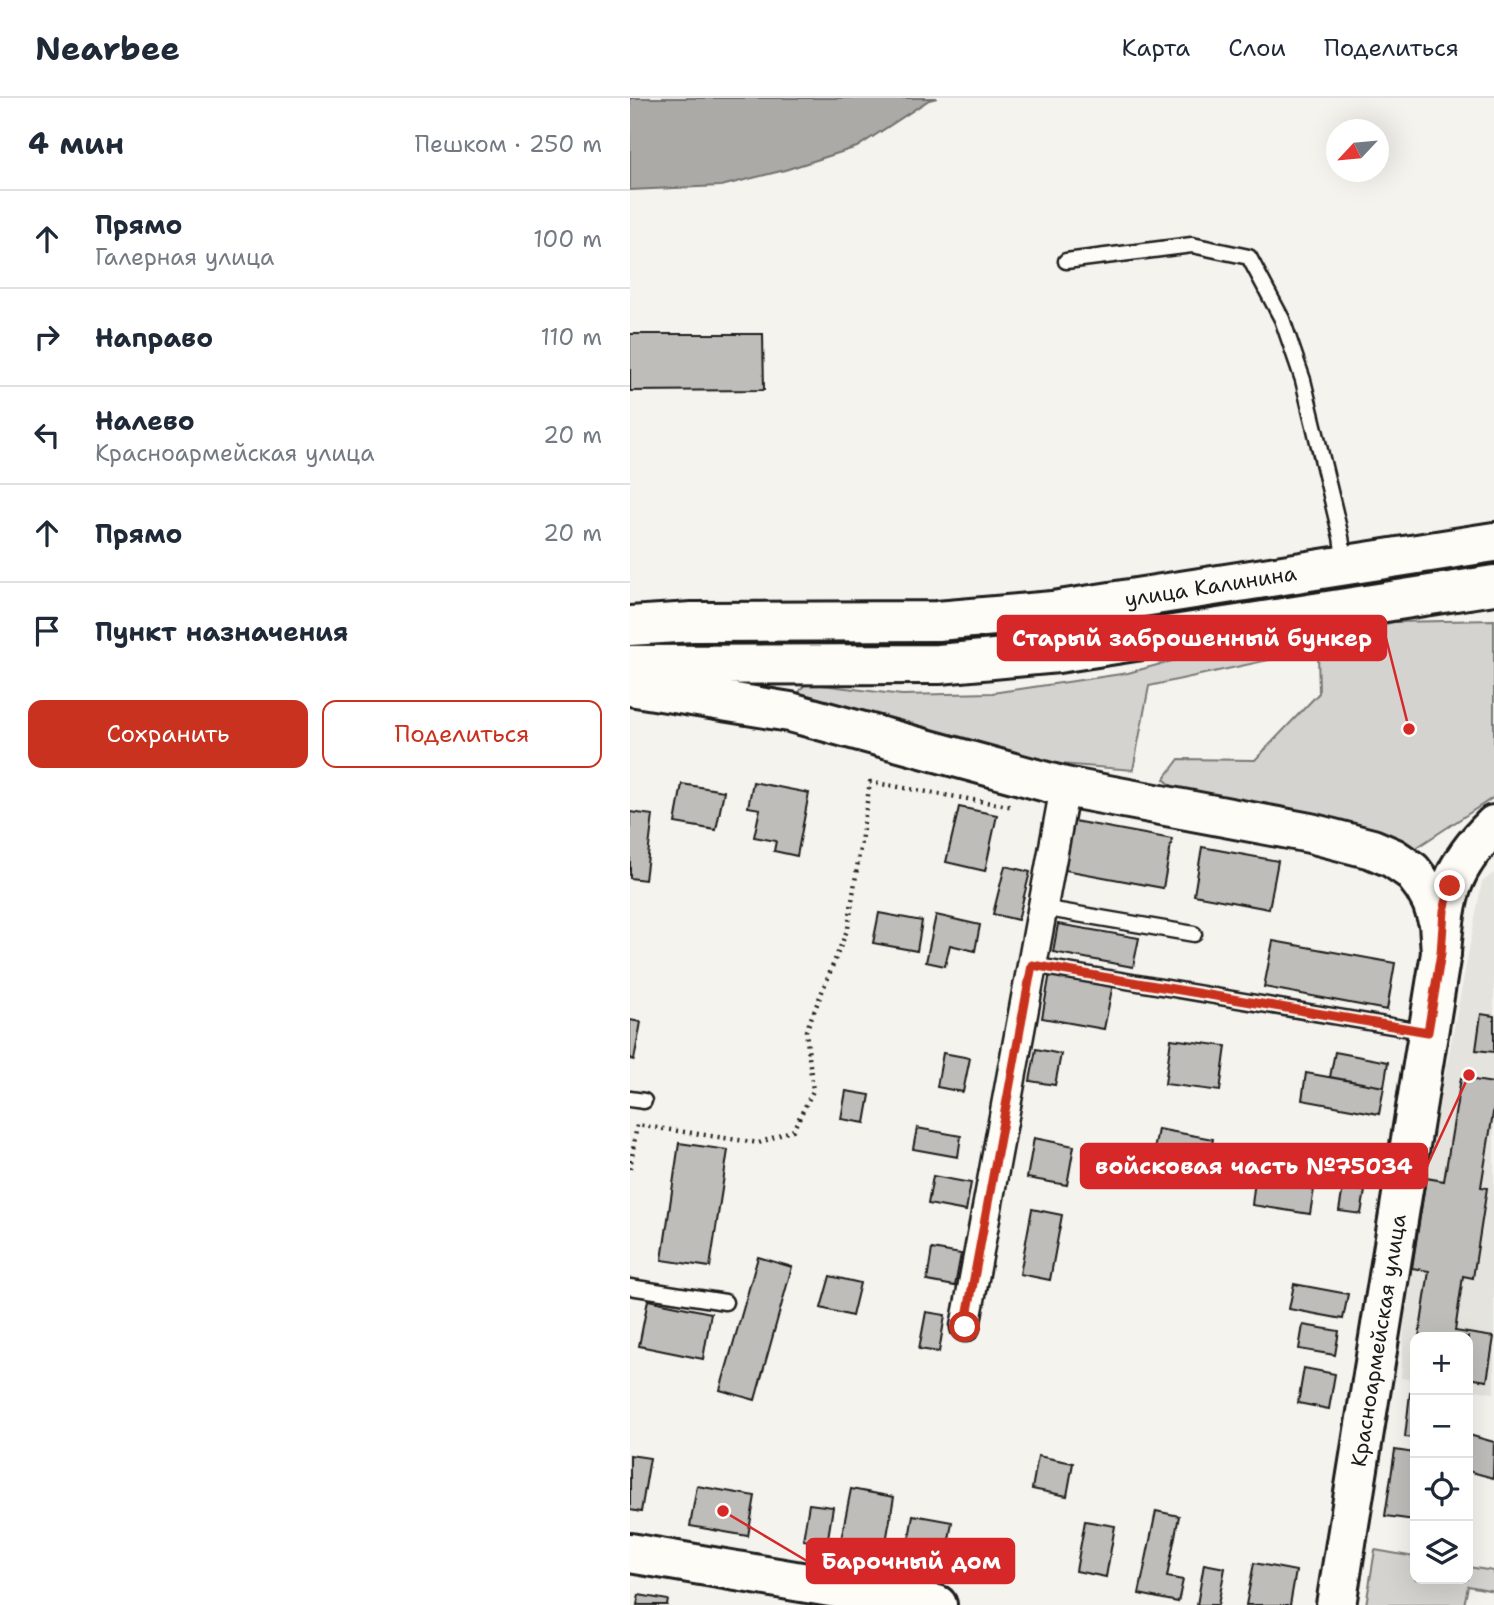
<!DOCTYPE html>
<html lang="ru">
<head>
<meta charset="utf-8">
<style>
  body { margin:0; font-family:"Shantell Sans",sans-serif; background:#f6f6f7; color:#1f2937 }
  .controls { position:absolute; right:21px; bottom:21px; display:grid; overflow:hidden; border-radius:14px; box-shadow:0 7px 28px #0002 }
  .controls button { width:63px; height:63px; display:grid; place-items:center; padding:0; border:0; border-bottom:2px solid #e0e1e3; background:#fff; color:#1f2937; font:35px sans-serif }
  .compass { position:absolute; left:696px; top:21px; width:63px; height:63px; border-radius:50%; background:#fff; box-shadow:0 7px 28px #0002; rotate:244deg }
  .stop { position:absolute; width:21px; height:21px; margin:-16px; border:5px solid #c8321e; border-radius:50%; background:#fff }
  .stop.end { background:#c8321e; border-color:#fff; box-shadow:0 2px 7px #0008 }
  .list { margin:0; padding:0; list-style:none }
  h2 { display:flex; justify-content:space-between; align-items:center; height:91px; margin:0; padding:0 28px; font-size:30px }
  h2 small { font-size:23px; font-weight:400; color:#747a83 }
  .list li { display:grid; grid-template-columns:46px 1fr auto; gap:21px; align-items:center; box-sizing:border-box; height:98px; padding:0 28px; border-top:2px solid #e0e1e3 }
  .list b { display:block; font-size:26px; white-space:nowrap }
  .list p { margin:0; font-size:23px; white-space:nowrap; color:#747a83 }
  .list em { font-size:23px; font-style:normal; color:#747a83 }
  .actions { display:flex; gap:14px; padding:21px 28px }
  .actions a { flex:1; padding:16px 0; border:2px solid #c8321e; border-radius:14px; text-align:center; font-size:24px; color:#c8321e }
  .actions .main { background:#c8321e; color:#fff }
  .icon { flex:none; width:38px; height:38px; fill:none; stroke:currentColor; stroke-width:2; stroke-linecap:round; stroke-linejoin:round }
  .map { position:relative; flex:none; width:864px; height:1507px; overflow:hidden }
  header { display:flex; align-items:center; gap:42px; box-sizing:border-box; height:98px; padding:0 35px; background:#fff; border-bottom:2px solid #e0e1e3 }
  header strong { font-size:33px }
  nav { display:flex; gap:38px; margin-inline-start:auto; font-size:24px }
  main { display:flex }
  aside { flex:1; background:#fff }
  .map>svg:first-child { display:block }
  .built { fill:#e4e3de }
  .green { fill:#d4d3cf; stroke:#787876; stroke-width:2 }
  .water { fill:#abaaa6; stroke:#72716f; stroke-width:2 }
  .building { fill:#bebdba; stroke:#1c1c1c; stroke-width:2 }
  .lines { fill:none; stroke-linecap:round; stroke-linejoin:round }
  .lane-casing { stroke:#1c1c1c; stroke-width:19 }
  .street-casing { stroke:#1c1c1c; stroke-width:33 }
  .primary-casing { stroke:#1c1c1c; stroke-width:44 }
  .path { stroke:#1c1c1c; stroke-width:4.5; stroke-dasharray:2 5; stroke-linecap:butt }
  .lane { stroke:#fdfcf7; stroke-width:14 }
  .street { stroke:#fdfcf7; stroke-width:28 }
  .primary { stroke:#fdfcf7; stroke-width:38 }
  .route { stroke:#c8321e; stroke-width:9 }
  .labels { text-anchor:middle; stroke-width:7; stroke-linejoin:round; paint-order:stroke }
  .street-label { font-size:21px; fill:#1c1c1c; stroke:#fdfcf7 }
  .leader { fill:none; stroke:#d62828; stroke-width:2.5 }
  .callout-dot { fill:#d62828; stroke:#fdfcf7; stroke-width:2.5 }
  .callout { fill:#d62828; stroke:#d62828; stroke-width:2.5 }
  .callout-label { font-size:23px; text-anchor:middle; font-weight:bold; fill:#fff }
</style>
</head>
<body>
<header>
<strong>Nearbee</strong>
<nav><a>Карта</a><a>Слои</a><a>Поделиться</a></nav>
</header>
<main>
<aside>
<h2>4 мин<small>Пешком · 250 m</small></h2>
<ul class="list">
<li><svg class="icon" aria-label="ahead" viewBox="0 0 24 24"><path d="M12 20V5M6 11l6-6 6 6"/></svg><div><b>Прямо</b><p>Галерная улица</p></div><em>100 m</em></li>
<li><svg class="icon" aria-label="right" viewBox="0 0 24 24"><path d="M7 20v-9h11M14 6l5 5-5 5"/></svg><div><b>Направо</b></div><em>110 m</em></li>
<li><svg class="icon" aria-label="left" viewBox="0 0 24 24"><path d="M17 20v-9H6M10 6l-5 5 5 5"/></svg><div><b>Налево</b><p>Красноармейская улица</p></div><em>20 m</em></li>
<li><svg class="icon" aria-label="ahead" viewBox="0 0 24 24"><path d="M12 20V5M6 11l6-6 6 6"/></svg><div><b>Прямо</b></div><em>20 m</em></li>
<li><svg class="icon" aria-label="arrive" viewBox="0 0 24 24"><path d="M6 21V4h12l-3 4 3 4H6"/></svg><div><b>Пункт назначения</b></div></li>
</ul>
<div class="actions"><a class="main">Сохранить</a><a>Поделиться</a></div>
</aside>
<div class="map">
<svg width="864" height="1507" viewBox="0 0 864 1507">
  <rect width="100%" height="100%" fill="#f4f3ee"/>
  <filter id="ink" filterUnits="userSpaceOnUse"><feTurbulence type="fractalNoise" baseFrequency=".0143" numOctaves="2"/><feDisplacementMap in="SourceGraphic" scale="14" xChannelSelector="R" yChannelSelector="G"/><feConvolveMatrix kernelMatrix="1 2 1 2 8 2 1 2 1" color-interpolation-filters="sRGB"/></filter>
  <g filter="url(#ink)">
    <path class="built" d="M864,775V1295L838,1291V1239H785V1282L771,1280L778,1170L852,784Z"/>
    <path class="green" d="M864,522V699L786,750L735,732L550,695L534,681L549,661L625,662L689,595L688,555L706,537L764,524Z
      M662,530L657,558L519,588L503,672L393,663L166,598L176,585L272,597L362,595L498,575Z
      M745,1452L785,1459V1481H838V1469L864,1473V1493L838,1488L834,1507H736Z"/>
    <path class="water" d="M0,0H307L299,2L227,49L155,72L91,88L0,92Z"/>
    <path class="building" d="M0,236H133L134,292L0,293Z
      M123,684L179,695L167,758L144,753L146,743L124,739L130,711L118,709Z
      M52,686L94,693L86,732L45,725Z
      M329,709L367,717L355,773L316,764Z
      M0,714L23,717L15,782L0,780Z
      M444,723L542,741L533,790L435,772Z
      M572,749L648,763L639,811L564,797Z
      M375,768L400,774L388,822L363,816Z
      M249,815L292,823L287,853L243,845Z
      M306,817L350,827L345,853L320,847L315,868L296,864Z
      M428,826L509,840L503,869L423,854Z
      M643,843L765,865L757,912L634,889Z
      M420,875L483,886L474,931L412,920Z
      M851,916L864,918V954L846,952Z
      M0,922L11,924L4,962L0,961Z
      M541,941L596,948L590,993L535,986Z
      M406,951L431,956L425,987L400,983Z
      M705,954L758,964L754,989L700,979Z
      M313,955L340,960L333,994L307,989Z
      M676,975L754,989L749,1016L672,1002Z
      M831,980L864,985V1009L851,1089L857,1090L843,1180L833,1178L825,1233L864,1239L857,1283L838,1280V1239H789L799,1173L782,1170L796,1080L814,1083Z
      M216,993L240,997L235,1025L211,1021Z
      M287,1030L331,1038L328,1059L283,1051Z
      M528,1031L583,1041L575,1084L520,1074Z
      M404,1040L444,1048L437,1087L397,1080Z
      M49,1045L98,1052L80,1169L32,1162Z
      M303,1078L341,1085L336,1113L298,1106Z
      M625,1082L684,1091L680,1116L622,1107Z
      M713,1089L735,1093L731,1116L709,1113Z
      M402,1111L432,1117L420,1182L390,1176Z
      M302,1151L331,1156L325,1188L297,1183Z
      M128,1159L162,1169L125,1302L90,1292Z
      M200,1178L230,1185L222,1218L191,1210Z
      M664,1186L718,1196L713,1221L659,1211Z
      M18,1202L81,1215L73,1261L9,1248Z
      M296,1214L315,1217L309,1254L289,1251Z
      M673,1227L709,1233L705,1257L669,1251Z
      M674,1270L705,1276L699,1311L668,1305Z
      M780,1295L785,1296V1340L775,1339Z
      M839,1337L864,1344L863,1380L838,1373Z
      M765,1352L785,1355V1422L755,1418Z
      M0,1357L20,1360L11,1414L0,1412Z
      M408,1358L443,1365L437,1398L402,1391Z
      M67,1388L125,1398L118,1438L60,1428Z
      M221,1391L264,1399L254,1455L210,1447Z
      M179,1406L203,1409L197,1446L173,1442Z
      M526,1413L549,1418L537,1479L553,1482L548,1504L509,1496Z
      M283,1417L322,1424L314,1471L275,1464Z
      M455,1423L485,1428L476,1479L446,1473Z
      M624,1465L666,1473L660,1507H616Z
      M574,1466L595,1470L588,1507H567Z
      M9,1497L38,1502L37,1507H7Z"/>
    <g class="lines">
      <g class="lane-casing">
        <path id="lane" d="M436,163L562,147L619,159L652,221L673,282L711,439L715,467
          M412,810L564,836
          M402,867L797,934
          M0,1001L14,1003
          M0,1189L95,1204"/>
      </g>
      <g class="street-casing">
        <path id="street" d="M335,1229L435,689"/>
      </g>
      <g class="primary-casing">
        <g id="primary">
          <path id="s1" d="M0,528L62,524L307,523L423,513L864,444"/>
          <path d="M0,567L309,566L428,555L864,487"/>
          <path d="M0,588L160,614L435,689L680,735L742,751L763,760L782,773L794,789L802,804L809,825L811,855"/>
          <path d="M0,1455L307,1507"/>
          <path id="s2" d="M706,1507L811,855C815,796 821,769 864,727"/>
        </g>
      </g>
      <path class="path" d="M0,1071L7,1027L129,1045L163,1032L183,993L176,933L218,830L240,684L384,709"/>
      <use href="#lane" class="lane"/>
      <use href="#street" class="street"/>
      <use href="#primary" class="primary"/>
    </g>
  </g>
  <g class="lines" filter="url(#ink)">
    <path class="route" d="M335,1229L402,867L798,934L811,855L814,813L820,788"/>
  </g>
  <g class="labels">
    <g class="street-label">
      <text dy="7" stroke="none"><textPath href="#s1" startOffset="583">улица Калинина</textPath></text>
      <text dy="7" stroke="none"><textPath href="#s2" startOffset="268">Красноармейская улица</textPath></text>
    </g>
  </g>
  <path class="leader" d="M779 631L756 540M839 977L797 1068M93 1413L177 1463"/>
  <g class="callout-dot">
    <circle cx="779" cy="631" r="7"/>
    <circle cx="839" cy="977" r="7"/>
    <circle cx="93" cy="1413" r="7"/>
  </g>
  <g class="callout">
    <rect x="368" y="518" width="388" height="44" rx="7"/>
    <rect x="451" y="1046" width="346" height="44" rx="7"/>
    <rect x="177" y="1441" width="207" height="44" rx="7"/>
  </g>
  <g class="callout-label">
    <text x="562" y="548">Старый заброшенный бункер</text>
    <text x="624" y="1076">войсковая часть №75034</text>
    <text x="281" y="1471">Барочный дом</text>
  </g>
</svg>
<div class="controls">
<button>+</button>
<button>−</button>
<button><svg class="icon" aria-label="locate" viewBox="0 0 24 24"><circle cx="12" cy="12" r="6"/><path d="M12 2v4M12 18v4M2 12h4M18 12h4"/></svg></button>
<button><svg class="icon" aria-label="layers" viewBox="0 0 24 24"><path d="M12 4l9 5-9 5-9-5zM3 14l9 5 9-5"/></svg></button>
</div>
<svg class="compass" viewBox="-18 -18 36 36"><path d="M0-13l5 13h-10z" fill="#e53935"/><path d="M0 13l5-13h-10z" fill="#747a83"/></svg>
<div class="stop" style="left:335px;top:1229px"></div>
<div class="stop end" style="left:820px;top:788px"></div>
</div>
</main>
</body>
</html>
